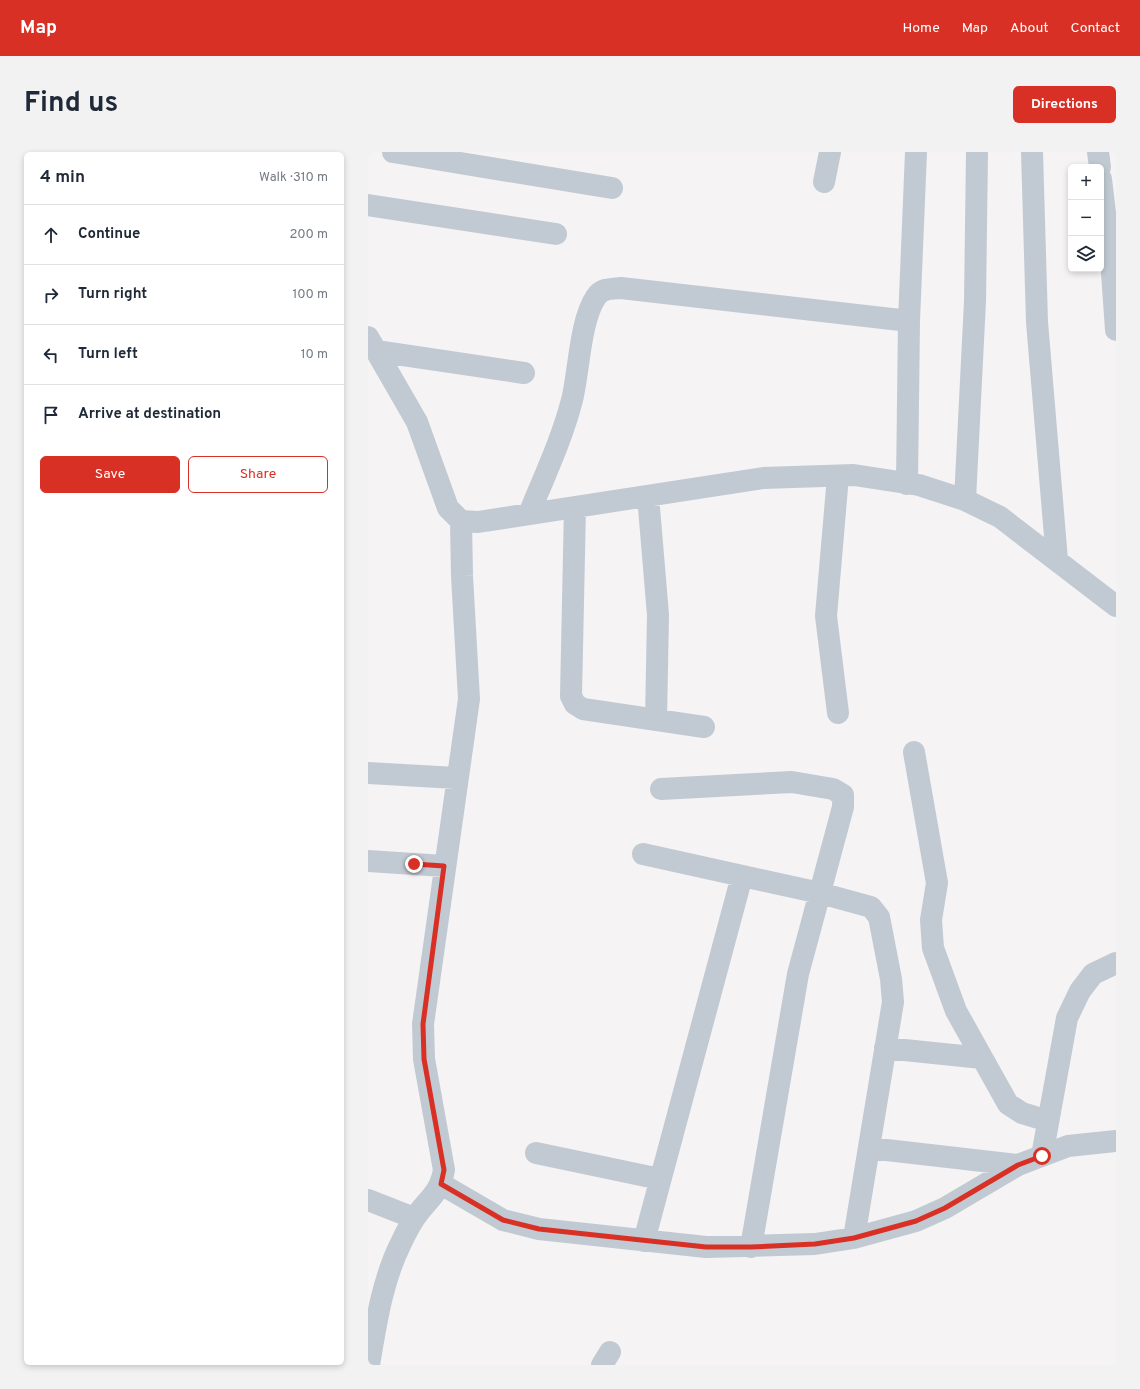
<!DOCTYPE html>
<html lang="en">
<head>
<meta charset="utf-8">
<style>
  body { margin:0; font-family:Overpass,sans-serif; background:#f2f2f3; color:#1f2937 }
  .controls { position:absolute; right:12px; top:12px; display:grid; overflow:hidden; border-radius:6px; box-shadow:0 2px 6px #0003 }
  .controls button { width:36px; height:36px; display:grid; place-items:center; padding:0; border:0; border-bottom:1px solid #e0e1e3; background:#fff; color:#1f2937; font:20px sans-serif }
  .stop { position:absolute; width:12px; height:12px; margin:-9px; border:3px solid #d93025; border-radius:50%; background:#fff }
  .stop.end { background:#d93025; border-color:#fff; box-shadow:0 1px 4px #0008 }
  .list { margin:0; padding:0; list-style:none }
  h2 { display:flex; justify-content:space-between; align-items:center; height:52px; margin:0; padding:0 16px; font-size:17px }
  h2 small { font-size:13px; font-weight:400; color:#747a83 }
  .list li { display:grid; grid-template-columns:26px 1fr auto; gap:12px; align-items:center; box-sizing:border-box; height:60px; padding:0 16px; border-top:1px solid #e0e1e3 }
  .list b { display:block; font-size:15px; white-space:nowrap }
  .list em { font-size:13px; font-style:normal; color:#747a83 }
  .actions { display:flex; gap:8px; padding:12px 16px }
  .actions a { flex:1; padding:9px 0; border:1px solid #d93025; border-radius:6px; text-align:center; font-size:14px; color:#d93025 }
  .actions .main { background:#d93025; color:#fff }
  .icon { flex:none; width:22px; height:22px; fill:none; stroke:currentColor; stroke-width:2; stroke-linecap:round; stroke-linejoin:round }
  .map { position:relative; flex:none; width:748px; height:1213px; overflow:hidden; border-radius:6px }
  header { display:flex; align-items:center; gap:24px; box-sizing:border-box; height:56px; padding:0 20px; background:#d93025; color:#fff }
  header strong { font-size:19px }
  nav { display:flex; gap:22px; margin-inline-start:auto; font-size:14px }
  .intro { display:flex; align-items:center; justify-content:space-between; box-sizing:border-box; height:96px; padding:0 24px }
  h1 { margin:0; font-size:28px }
  .button { padding:10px 18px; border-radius:6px; background:#d93025; color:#fff; font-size:14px; font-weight:700 }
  main { display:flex; gap:24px; padding:0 24px }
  aside { flex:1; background:#fff; border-radius:6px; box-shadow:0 2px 6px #0003 }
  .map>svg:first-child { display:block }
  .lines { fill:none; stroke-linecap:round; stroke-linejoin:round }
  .minor { stroke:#c1cad2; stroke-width:22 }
  .route { stroke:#d93025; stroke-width:5 }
</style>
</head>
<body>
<header>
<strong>Map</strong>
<nav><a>Home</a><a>Map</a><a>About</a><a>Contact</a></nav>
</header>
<div class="intro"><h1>Find us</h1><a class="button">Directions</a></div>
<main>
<aside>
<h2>4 min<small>Walk · 310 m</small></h2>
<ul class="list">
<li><svg class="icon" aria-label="ahead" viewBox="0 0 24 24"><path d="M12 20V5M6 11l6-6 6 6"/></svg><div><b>Continue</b></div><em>200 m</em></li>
<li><svg class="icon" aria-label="right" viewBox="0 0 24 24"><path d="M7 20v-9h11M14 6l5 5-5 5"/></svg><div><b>Turn right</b></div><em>100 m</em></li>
<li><svg class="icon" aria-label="left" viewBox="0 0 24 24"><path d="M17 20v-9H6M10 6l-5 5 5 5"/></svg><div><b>Turn left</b></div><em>10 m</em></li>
<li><svg class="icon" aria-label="arrive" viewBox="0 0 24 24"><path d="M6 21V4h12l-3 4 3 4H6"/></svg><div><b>Arrive at destination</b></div></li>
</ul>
<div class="actions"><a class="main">Save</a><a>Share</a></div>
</aside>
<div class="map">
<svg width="748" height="1213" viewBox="0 0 748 1213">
  <rect width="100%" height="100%" fill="#f5f3f3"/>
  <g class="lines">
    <path class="minor" d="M25,0L244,36
      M664,0L669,170L689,408
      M730,0L732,15
      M733,27L744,121L748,178
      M456,30L462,0
      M0,53L188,82
      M0,185L49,270L80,356L93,369L110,370L395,326L486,323L551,333L597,348L632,365L748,454
      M8,199L156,221
      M470,324L458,464L470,561
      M539,332L541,169L548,0
      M280,344L290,463L288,568
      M597,348L607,149L609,0
      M207,355L203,544L207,552L215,557L336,575
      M161,362C176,325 194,287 204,248C211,220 212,168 228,145C234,136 243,137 253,136L541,169
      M546,600L569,731L563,768L565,796L588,859L640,952L654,961L680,969
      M0,621L88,626
      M293,637L424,630L465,637L475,643V655L430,822L383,1095
      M275,702L452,741L503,755L511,765L523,827L525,850L486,1086
      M0,709L76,714
      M517,896L614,906
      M501,996L650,1013
      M168,1001L292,1027
      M674,1004L699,866L712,839L725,822L748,811
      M73,1032L135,1068L171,1077L338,1095L447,1092L486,1086L548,1069L577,1056L650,1013L700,994L748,989
      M0,1048L46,1066
      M276,1089L374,724
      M1,1213C8,1172 14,1129 33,1091C37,1083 41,1074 46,1067C59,1047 71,1044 76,1018L56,907L55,872L101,547L94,424L93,369
      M234,1213L242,1200"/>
  </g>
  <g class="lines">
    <path class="route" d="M46,712L76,714L55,872L56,907L76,1018L73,1032L135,1068L171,1077L338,1095H383L447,1092L486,1086L548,1069L577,1056L650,1013L674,1004"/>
  </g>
</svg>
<div class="controls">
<button>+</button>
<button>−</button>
<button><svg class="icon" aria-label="layers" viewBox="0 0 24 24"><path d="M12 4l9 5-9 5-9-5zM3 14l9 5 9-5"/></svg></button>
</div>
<div class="stop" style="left:674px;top:1004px"></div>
<div class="stop end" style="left:46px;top:712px"></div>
</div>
</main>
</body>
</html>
